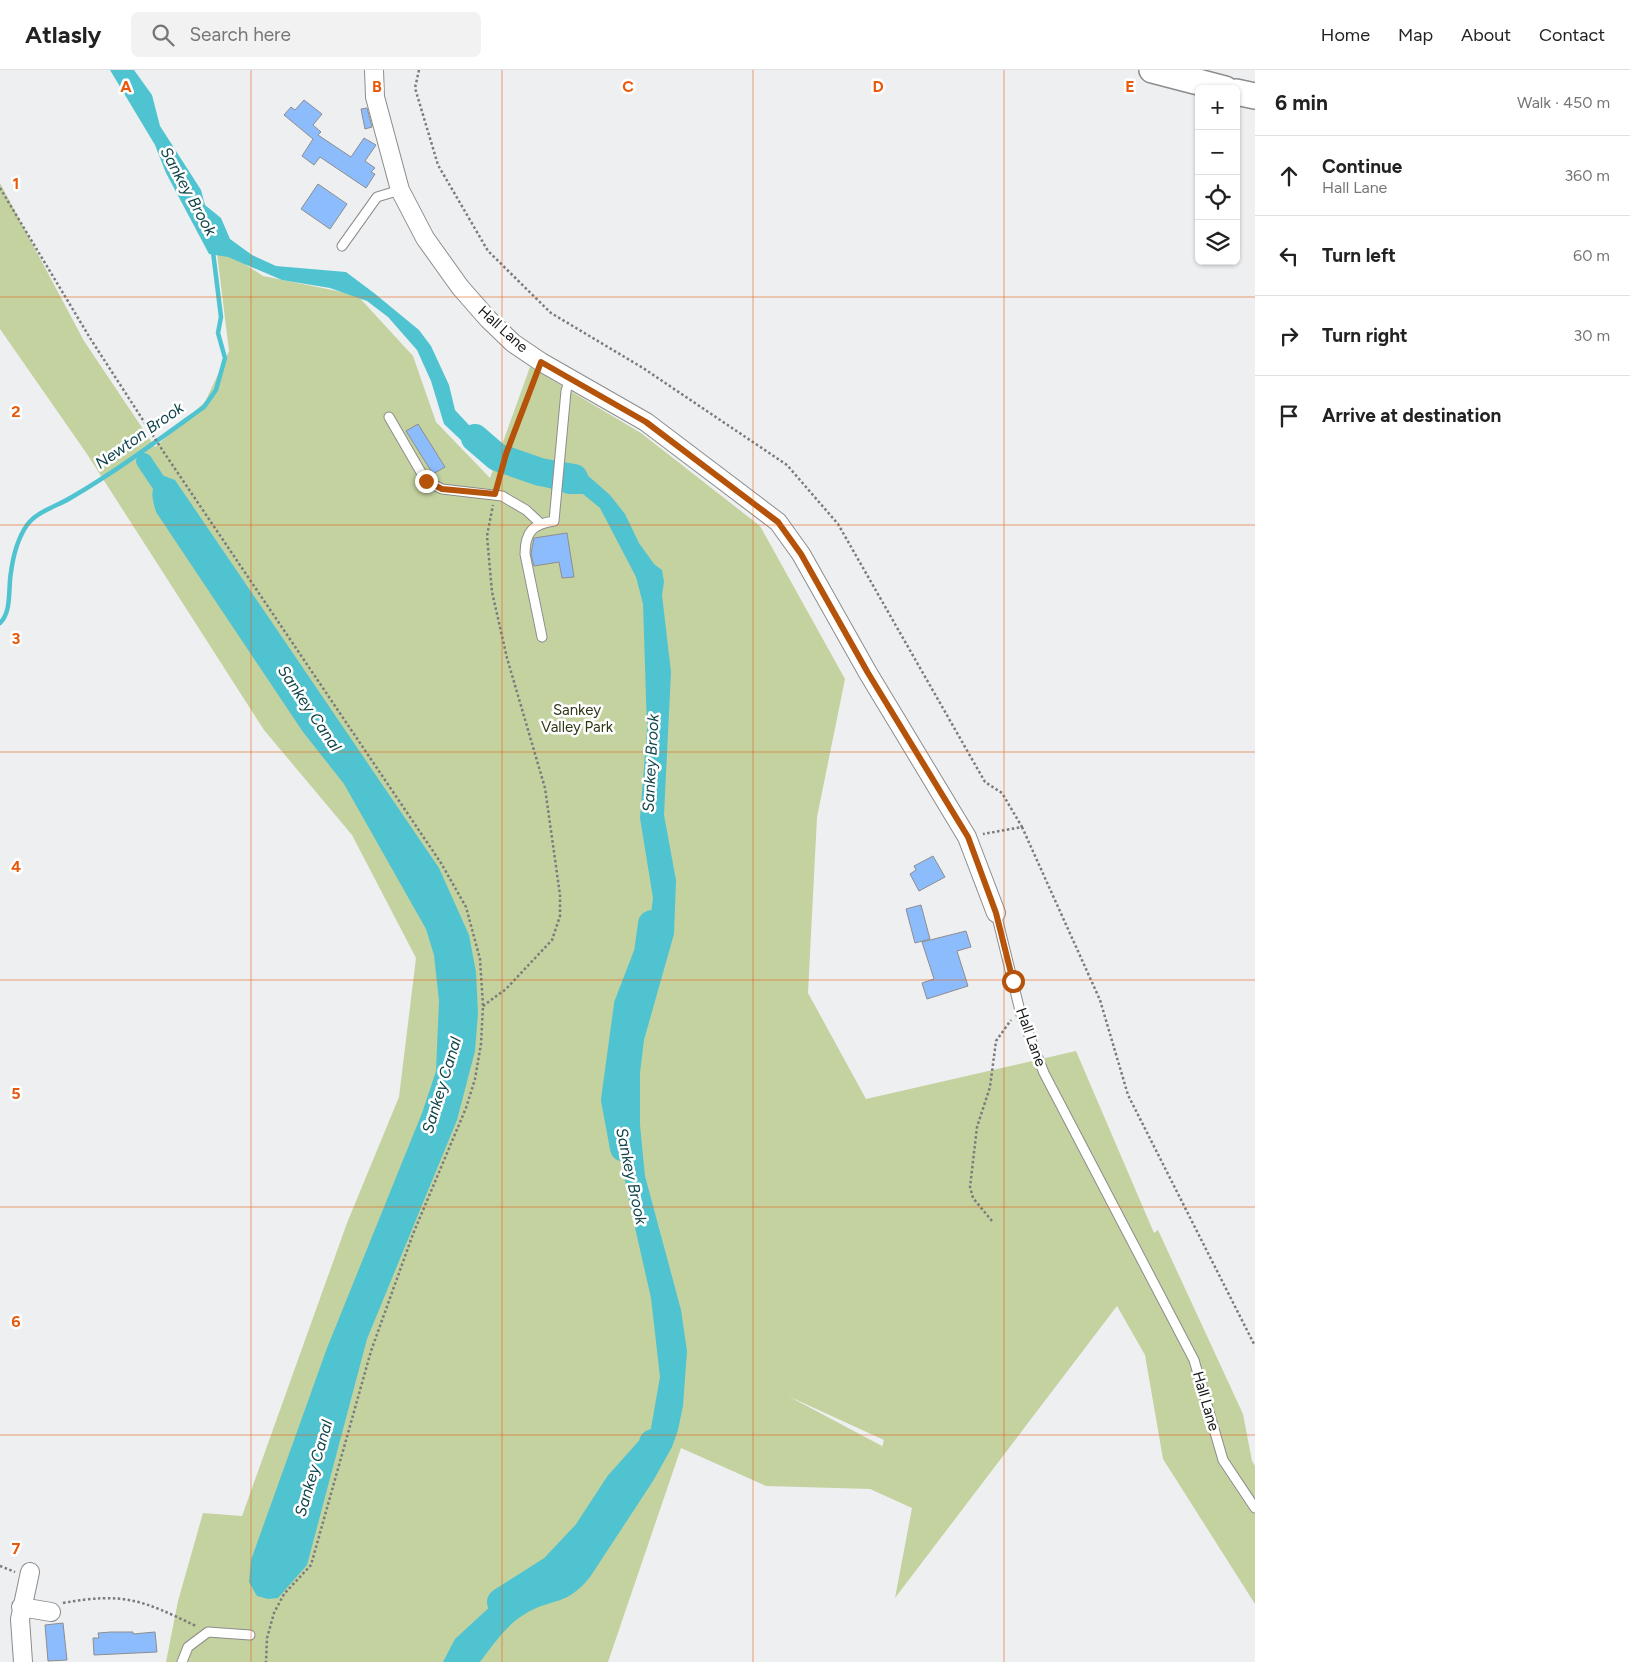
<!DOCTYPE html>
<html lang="en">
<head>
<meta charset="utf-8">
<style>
  body { margin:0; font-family:Figtree,sans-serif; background:#f2f2f2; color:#222 }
  .controls { position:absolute; right:15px; top:15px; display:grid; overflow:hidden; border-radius:8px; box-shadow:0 1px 4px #0004 }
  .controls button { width:45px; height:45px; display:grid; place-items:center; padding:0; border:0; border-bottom:1px solid #e0e0e0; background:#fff; color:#222; font:25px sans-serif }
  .stop { position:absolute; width:15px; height:15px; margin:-11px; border:4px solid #b45309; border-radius:50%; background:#fff }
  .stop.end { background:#b45309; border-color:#fff; box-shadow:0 1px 5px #0008 }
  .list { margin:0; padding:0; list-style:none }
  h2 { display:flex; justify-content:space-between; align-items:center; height:65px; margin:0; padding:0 20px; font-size:21px }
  h2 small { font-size:16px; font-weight:400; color:#767676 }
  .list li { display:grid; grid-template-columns:32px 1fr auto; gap:15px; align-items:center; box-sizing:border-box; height:80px; padding:0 20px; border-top:1px solid #e0e0e0 }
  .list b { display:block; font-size:19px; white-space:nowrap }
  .list p { margin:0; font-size:16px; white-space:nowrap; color:#767676 }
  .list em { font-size:16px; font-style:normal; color:#767676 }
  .icon { flex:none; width:28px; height:28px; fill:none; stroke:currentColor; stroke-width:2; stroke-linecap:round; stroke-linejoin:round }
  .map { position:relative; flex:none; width:1255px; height:1592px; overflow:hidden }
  header { display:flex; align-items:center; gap:30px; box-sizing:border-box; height:70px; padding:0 25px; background:#fff; border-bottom:1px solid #e0e0e0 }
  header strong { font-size:24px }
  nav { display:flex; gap:28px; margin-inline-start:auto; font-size:18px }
  .search { width:350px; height:45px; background:#f2f2f2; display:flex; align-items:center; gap:12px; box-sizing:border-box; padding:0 18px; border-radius:8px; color:#767676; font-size:19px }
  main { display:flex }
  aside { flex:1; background:#fff }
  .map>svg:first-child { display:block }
  .green { fill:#c4d2a0; fill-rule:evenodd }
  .water { fill:#50c3d1 }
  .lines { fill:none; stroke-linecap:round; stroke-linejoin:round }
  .stream { stroke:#50c3d1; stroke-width:4.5 }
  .canal { stroke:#50c3d1; stroke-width:16 }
  .river { stroke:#50c3d1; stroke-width:28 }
  .building { fill:#8dbcfc; stroke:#8d8d8e }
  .lane-casing { stroke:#8c8c8d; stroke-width:11 }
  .street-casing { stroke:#8c8c8d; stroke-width:20 }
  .secondary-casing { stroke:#8c8c8d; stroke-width:28 }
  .path { stroke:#7a7b7c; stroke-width:2.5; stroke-dasharray:2.5 2.5; stroke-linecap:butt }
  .lane { stroke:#fff; stroke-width:9 }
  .street { stroke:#fff; stroke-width:18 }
  .secondary { stroke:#fff; stroke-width:25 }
  .route { stroke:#b45309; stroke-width:6 }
  .grid { fill:none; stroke:#e8590c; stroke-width:1; stroke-opacity:0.55 }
  .labels { text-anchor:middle; stroke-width:5; stroke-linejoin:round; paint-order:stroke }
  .street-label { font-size:15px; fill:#161717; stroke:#fff }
  .park-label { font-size:15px; fill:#303817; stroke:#fff }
  .water-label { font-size:16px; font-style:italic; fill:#0f444a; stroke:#fff }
  .grid-label { font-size:16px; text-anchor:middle; font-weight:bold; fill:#e8590c; stroke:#fff; stroke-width:5; stroke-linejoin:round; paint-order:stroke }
</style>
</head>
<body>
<header>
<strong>Atlasly</strong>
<div class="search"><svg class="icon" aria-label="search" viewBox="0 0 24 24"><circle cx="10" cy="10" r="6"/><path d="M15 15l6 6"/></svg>Search here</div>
<nav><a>Home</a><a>Map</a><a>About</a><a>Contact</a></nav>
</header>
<main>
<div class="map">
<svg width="1255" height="1592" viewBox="0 0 1255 1592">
  <rect width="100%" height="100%" fill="#eeeff0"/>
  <path class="green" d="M0,113L84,271L155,377L205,332L229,281L216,175L263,206L357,225L413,286L436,352L490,408L530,297L641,363L760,456L845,609L817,747L808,923L866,1029L1076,981L1154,1163L1158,1160L1243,1344L1252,1391L1255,1396V1534L1163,1389L1145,1285L1117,1236L895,1528L912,1438L870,1419L766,1416L681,1378L608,1592H166L178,1531L203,1443L242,1446L347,1153L399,1027L416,888L352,765L264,660L87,384L0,259ZM788,1326L884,1370L881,1381L882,1376Z"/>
  <path class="water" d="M110,0H134L152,25L160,56L201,120L205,135L221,148L230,169L252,185L276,196L346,202L374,223L419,260L431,276L449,315L455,340L493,381L509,393L533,401L564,400L585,403L610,425L625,444L639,473L654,494L662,500L664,512L662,525L671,602L664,745L676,810L674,864L644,970L640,1003V1055L645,1106L681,1240L687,1281L683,1336L678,1360L672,1377L653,1411L590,1507C566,1537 553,1527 525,1544C506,1555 493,1575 480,1592H443L455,1569L507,1521L559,1502L576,1483L648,1375L660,1307L651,1228L626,1118L616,1030L625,965L643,905L653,828L640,748L647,659L643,534L636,507L600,438L583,424H568L511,406L484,390L462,371L444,354L431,311L417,280L388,247L367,231L330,218L282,210L228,187L209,184L166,103L155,75Z
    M164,406L175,410L439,798L469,865L476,902L478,943L475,981L457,1050L367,1269L307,1495L278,1528L268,1529L257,1526L249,1512L251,1490L327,1278L422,1043L436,1001L439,931L434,885L426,859L344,714L303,662L156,442C151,423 149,420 164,406Z"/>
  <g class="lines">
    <path class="stream" d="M0,553C12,542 8,517 11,502C13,487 18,468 27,455C37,441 58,436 72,427C118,400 161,368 204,337L216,320L225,288L218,263L221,247L213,182"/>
    <path class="canal" d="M144,391L170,430"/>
    <path class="river" d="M475,368L497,387L540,402L574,408
      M624,1078L615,1030L628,935L648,883L652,854
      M501,1532L553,1499L587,1463L619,1414L652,1377L653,1373"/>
  </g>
  <path class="building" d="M304,30L322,44L313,55L321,62L318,65L351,87L364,68L376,75L365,91L375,98L371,102L375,104L366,118L320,87L314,95L302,86L313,69L284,45L291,37L295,40Z
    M367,38L372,57L365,59L361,39Z
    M318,114L347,134L330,159L301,139Z
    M418,354L445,397L433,404L406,361Z
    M567,463L574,507L562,508L559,492L534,496L531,484L534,468Z
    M933,786L945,807L919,821L910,804L916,800L914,796Z
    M921,835L930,869L915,873L906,839Z
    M966,861L971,877L957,881L968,916L927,929L922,913L934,909L922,872Z
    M63,1553L67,1590L48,1591L45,1555Z
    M111,1562H133V1564L155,1562L157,1582L94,1585L93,1568H99L98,1563Z"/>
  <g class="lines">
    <g class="lane-casing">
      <path id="lane" d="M342,176L377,127L400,120
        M389,347L426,411L442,419L502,426L526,440L540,453
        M542,567L525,484C525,462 533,454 554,451L566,321L570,308
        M996,843L1021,945L1044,1003L1194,1290L1223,1390L1255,1438
        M182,1592L188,1577L208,1562L250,1565"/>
    </g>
    <g class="street-casing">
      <path id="street" d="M374,0L375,27L400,120L425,168L460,217L488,249L513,273L541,292L646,352L778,452L801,484L868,603L967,767L996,843
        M21,1537L51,1542
        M23,1592L20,1549L30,1502"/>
    </g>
    <g class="secondary-casing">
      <path id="secondary" d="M1152,0L1225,19
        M1236,22L1255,26"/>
    </g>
    <path class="path" d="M419,0L415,18L438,95L488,181L551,243L643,298L787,395L838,454L985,712L1002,723L1022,757L983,764
      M0,118L90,268L163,381L441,793L466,837L480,889L483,936L481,974L475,1009L466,1038L413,1164L371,1281L311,1495L284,1524L274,1543L267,1568L266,1592
      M497,415L535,307
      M1022,757L1100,930L1128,1025L1255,1276
      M483,936L506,919L552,870L560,846V825L545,718L507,588L492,522L487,466L493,435
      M992,1151L973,1128L970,1117L977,1057L990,1017L996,971L1011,950
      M0,1496L15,1502
      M63,1533C124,1522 142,1530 196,1556"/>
    <use href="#lane" class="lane"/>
    <use href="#street" class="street"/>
    <use href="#secondary" class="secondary"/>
  </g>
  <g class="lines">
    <path class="route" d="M426,411L442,419L495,424L506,384L541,292L646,352L778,452L801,484L868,603L968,767L996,843L1013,911"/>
  </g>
  <path class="grid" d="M251,0V1592M502,0V1592M753,0V1592M1004,0V1592M0,227H1255M0,455H1255M0,682H1255M0,910H1255M0,1137H1255M0,1365H1255"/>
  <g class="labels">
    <g class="street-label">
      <text transform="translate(503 259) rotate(42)" y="5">Hall Lane</text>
      <text transform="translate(1031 967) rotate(70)" y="5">Hall Lane</text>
      <text transform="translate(1206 1331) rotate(74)" y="5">Hall Lane</text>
    </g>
    <g class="park-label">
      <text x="577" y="645">Sankey<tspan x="577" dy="17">Valley Park</tspan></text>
    </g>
    <g class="water-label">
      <text transform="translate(189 121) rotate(61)" y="6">Sankey Brook</text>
      <text transform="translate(139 365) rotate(-35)" y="6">Newton Brook</text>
      <text transform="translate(310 638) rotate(56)" y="6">Sankey Canal</text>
      <text transform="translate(650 693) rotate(-87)" y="6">Sankey Brook</text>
      <text transform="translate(441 1015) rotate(-73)" y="6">Sankey Canal</text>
      <text transform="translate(632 1106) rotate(78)" y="6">Sankey Brook</text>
      <text transform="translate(313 1398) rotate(-74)" y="6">Sankey Canal</text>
    </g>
  </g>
  <g class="grid-label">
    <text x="126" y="22">A</text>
    <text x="377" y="22">B</text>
    <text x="628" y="22">C</text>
    <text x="878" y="22">D</text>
    <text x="1130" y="22">E</text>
    <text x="16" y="119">1</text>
    <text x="16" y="347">2</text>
    <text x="16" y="574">3</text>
    <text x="16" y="802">4</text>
    <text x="16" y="1029">5</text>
    <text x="16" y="1257">6</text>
    <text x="16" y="1484">7</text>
  </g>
</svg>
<div class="controls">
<button>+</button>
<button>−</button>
<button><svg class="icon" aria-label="locate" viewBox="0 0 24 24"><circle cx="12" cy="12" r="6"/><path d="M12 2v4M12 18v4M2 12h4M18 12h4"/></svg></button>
<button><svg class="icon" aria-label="layers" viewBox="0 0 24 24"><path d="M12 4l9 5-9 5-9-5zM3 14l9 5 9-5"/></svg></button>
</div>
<div class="stop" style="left:1013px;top:911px"></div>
<div class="stop end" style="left:426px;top:411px"></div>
</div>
<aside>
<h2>6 min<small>Walk · 450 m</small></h2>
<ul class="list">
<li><svg class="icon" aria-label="ahead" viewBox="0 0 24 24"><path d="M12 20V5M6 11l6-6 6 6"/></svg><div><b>Continue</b><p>Hall Lane</p></div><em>360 m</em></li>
<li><svg class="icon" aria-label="left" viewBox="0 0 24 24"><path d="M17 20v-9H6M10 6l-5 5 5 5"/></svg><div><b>Turn left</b></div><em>60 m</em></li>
<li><svg class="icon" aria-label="right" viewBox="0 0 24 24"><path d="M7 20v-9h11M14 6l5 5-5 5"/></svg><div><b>Turn right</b></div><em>30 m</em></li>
<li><svg class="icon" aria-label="arrive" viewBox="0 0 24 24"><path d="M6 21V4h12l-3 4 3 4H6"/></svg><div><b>Arrive at destination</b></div></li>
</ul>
</aside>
</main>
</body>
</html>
